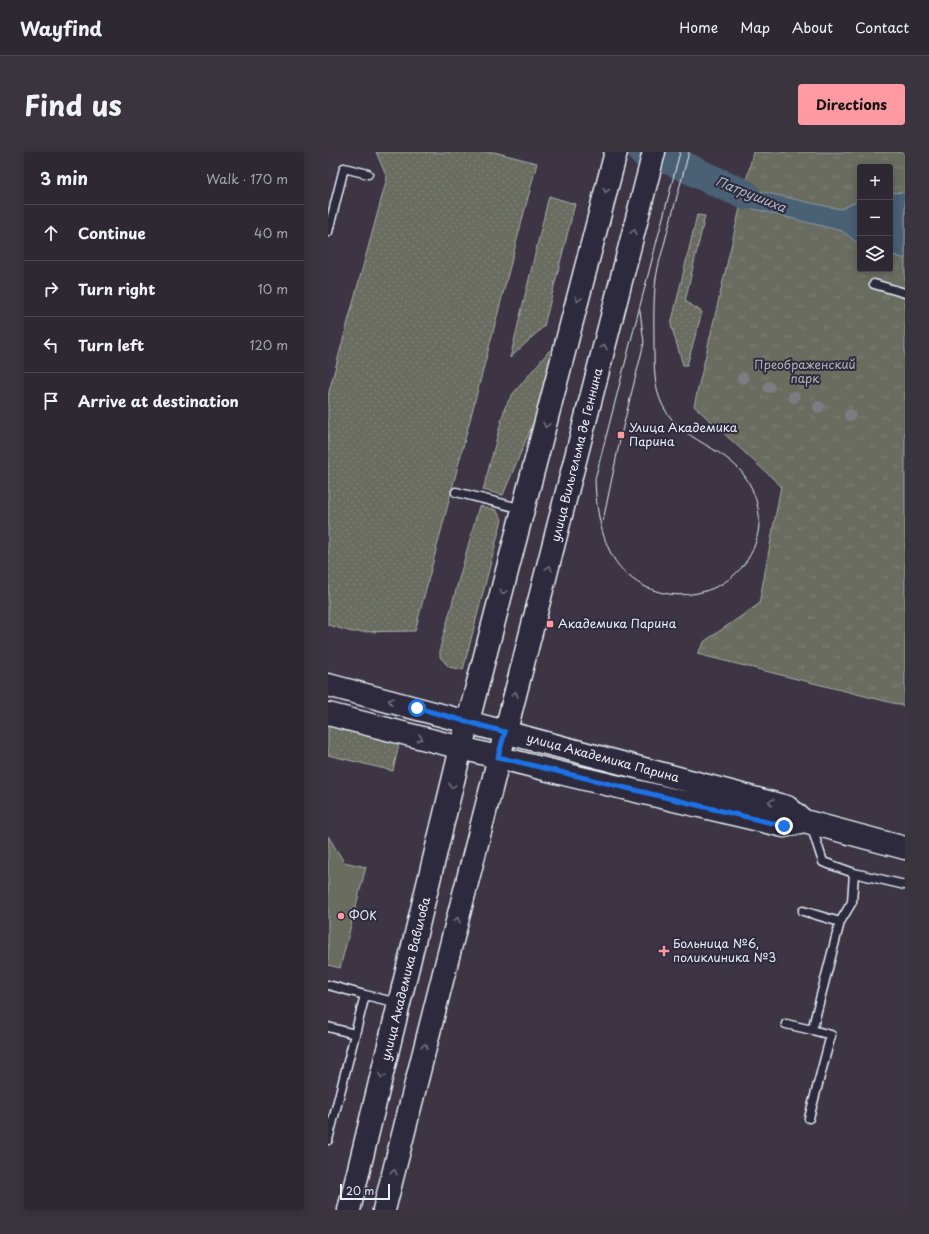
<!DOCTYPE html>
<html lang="en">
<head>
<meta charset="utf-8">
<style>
  body { margin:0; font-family:"Playpen Sans",sans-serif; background:#3a343f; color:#f1f3f6 }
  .controls { position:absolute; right:12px; top:12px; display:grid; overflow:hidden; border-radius:4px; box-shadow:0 2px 10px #0003 }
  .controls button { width:36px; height:36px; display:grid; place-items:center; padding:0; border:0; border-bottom:1px solid #49444e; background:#2e2833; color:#f1f3f6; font:20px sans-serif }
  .scale { position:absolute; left:12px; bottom:10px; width:50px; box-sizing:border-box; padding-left:4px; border:2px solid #e8f1f8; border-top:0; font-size:11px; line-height:14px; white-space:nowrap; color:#e8f1f8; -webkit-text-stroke:3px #2f2a3d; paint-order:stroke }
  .stop { position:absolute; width:12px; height:12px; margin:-9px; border:3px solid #1a73e8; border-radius:50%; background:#fff }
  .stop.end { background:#1a73e8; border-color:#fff; box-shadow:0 1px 4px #0008 }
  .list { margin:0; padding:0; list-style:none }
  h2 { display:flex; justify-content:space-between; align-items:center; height:52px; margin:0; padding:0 16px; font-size:17px }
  h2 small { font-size:13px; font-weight:400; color:#a7a6ac }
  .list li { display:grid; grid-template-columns:26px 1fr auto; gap:12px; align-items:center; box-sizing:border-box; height:56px; padding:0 16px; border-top:1px solid #49444e }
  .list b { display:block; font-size:15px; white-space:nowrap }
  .list em { font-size:13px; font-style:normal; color:#a7a6ac }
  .icon { flex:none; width:22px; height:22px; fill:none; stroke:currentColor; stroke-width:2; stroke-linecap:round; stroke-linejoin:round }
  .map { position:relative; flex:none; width:577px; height:1058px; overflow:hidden; border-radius:4px }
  header { display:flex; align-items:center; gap:24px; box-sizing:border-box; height:56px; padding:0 20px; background:#2e2833; border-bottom:1px solid #49444e }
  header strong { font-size:19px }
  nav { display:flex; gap:22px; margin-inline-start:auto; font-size:14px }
  .intro { display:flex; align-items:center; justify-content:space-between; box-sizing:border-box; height:96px; padding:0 24px }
  h1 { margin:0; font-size:28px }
  .button { padding:10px 18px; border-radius:4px; background:#ff9aa2; color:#111; font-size:14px; font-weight:700 }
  main { display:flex; gap:24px; padding:0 24px }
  aside { flex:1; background:#2e2833; border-radius:4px; box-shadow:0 2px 10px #0003 }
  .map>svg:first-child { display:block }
  .grass { fill:url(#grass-dots); stroke:#a8aeab }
  .park { fill:url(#park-tufts); stroke:#a8aeab; fill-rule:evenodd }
  .pitch { fill:#696c5e; stroke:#a8aeab }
  .water { fill:#4a6075; stroke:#899aa9 }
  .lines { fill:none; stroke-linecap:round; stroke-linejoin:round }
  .river { stroke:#4a6075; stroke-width:30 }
  .lane-casing { stroke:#e8f1f8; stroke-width:11 }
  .secondary-casing { stroke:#e8f1f8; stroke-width:25 }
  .lane { stroke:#2f2a3d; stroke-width:8 }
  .secondary { stroke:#2f2a3d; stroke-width:22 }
  .tram { stroke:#e8f1f8; stroke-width:1 }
  .tree { fill:#7c7b81 }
  .oneway { stroke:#70707e }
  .route { stroke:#1a73e8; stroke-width:5 }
  .poi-dot { fill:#ff9aa2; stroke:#2f2a3d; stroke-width:1.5 }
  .labels { text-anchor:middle; stroke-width:4; stroke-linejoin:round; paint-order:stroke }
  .park-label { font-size:12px; fill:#afb5b3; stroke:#2f2a3d }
  .poi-label { font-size:12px; fill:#e8f1f8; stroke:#2f2a3d; text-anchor:start }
  .street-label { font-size:12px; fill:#e8f1f8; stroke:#2f2a3d }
  .water-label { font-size:13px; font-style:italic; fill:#a9b7c4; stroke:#2f2a3d }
</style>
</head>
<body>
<header>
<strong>Wayfind</strong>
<nav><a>Home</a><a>Map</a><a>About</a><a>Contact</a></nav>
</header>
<div class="intro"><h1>Find us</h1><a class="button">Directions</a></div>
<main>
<aside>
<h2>3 min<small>Walk · 170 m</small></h2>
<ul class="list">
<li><svg class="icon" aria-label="ahead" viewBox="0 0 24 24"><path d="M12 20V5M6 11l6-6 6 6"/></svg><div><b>Continue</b></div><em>40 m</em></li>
<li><svg class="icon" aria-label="right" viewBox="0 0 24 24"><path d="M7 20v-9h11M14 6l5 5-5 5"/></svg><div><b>Turn right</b></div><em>10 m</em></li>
<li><svg class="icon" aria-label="left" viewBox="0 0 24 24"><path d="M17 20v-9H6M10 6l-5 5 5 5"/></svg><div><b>Turn left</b></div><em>120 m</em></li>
<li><svg class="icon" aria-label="arrive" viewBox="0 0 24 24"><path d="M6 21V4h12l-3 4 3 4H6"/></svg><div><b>Arrive at destination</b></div></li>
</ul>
</aside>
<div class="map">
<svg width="577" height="1058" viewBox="0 0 577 1058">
  <defs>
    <pattern id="grass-dots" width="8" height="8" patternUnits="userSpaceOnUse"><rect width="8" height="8" fill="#696c5e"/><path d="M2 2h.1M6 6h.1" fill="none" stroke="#7e8176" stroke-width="1.8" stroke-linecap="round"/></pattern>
    <pattern id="park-tufts" width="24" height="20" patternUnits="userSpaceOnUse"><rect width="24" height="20" fill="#696c5e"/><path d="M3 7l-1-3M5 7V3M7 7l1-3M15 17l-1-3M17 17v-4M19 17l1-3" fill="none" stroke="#7e8176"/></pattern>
  </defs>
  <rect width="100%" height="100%" fill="#3d3544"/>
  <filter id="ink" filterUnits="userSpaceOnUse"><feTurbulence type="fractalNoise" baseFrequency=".025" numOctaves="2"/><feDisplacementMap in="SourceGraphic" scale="8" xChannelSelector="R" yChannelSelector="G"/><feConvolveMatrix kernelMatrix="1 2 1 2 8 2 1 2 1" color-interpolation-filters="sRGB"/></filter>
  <g filter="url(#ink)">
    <path class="grass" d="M48,0H166L209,11L87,479L24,480L0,473V243L59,26Z
      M221,44L247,52L216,174L182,206Z
      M369,63L377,64L357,149L374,160L359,213H355L343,173Z
      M226,198L211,257L175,343L155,338L177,255L184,243L221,199Z
      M151,354L168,358L174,367L135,518L121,515L112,505V496Z
      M0,574L71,592L65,619L0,603Z"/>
    <path class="park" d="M425,0H577V554L369,502L377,489L431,452L453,334L366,254ZM532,15H562V117H532Z"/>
    <path class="pitch" d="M0,684L16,710L38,715L12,816L0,813Z"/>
    <path class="water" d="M383,17L431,39L492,53L513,57L532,48V93L514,79L426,57L377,39Z
      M577,40V107L562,102V41Z"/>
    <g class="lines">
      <path class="river" d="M315,0L347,10L378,25L418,43"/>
      <g class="lane-casing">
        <path id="lane" d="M0,80L16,16L40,22
          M546,132L577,141
          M128,340L195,357
          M483,673L495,710L526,721L577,733
          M475,759L512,770L484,878L503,883L481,966
          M512,770L524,750L526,721
          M0,833L37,843
          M458,872L484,878
          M0,875L27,882
          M0,988L37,843L70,851"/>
      </g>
      <g class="secondary-casing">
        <path id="secondary" d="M0,533L459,655L476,669
          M0,562L240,623L456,674L476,669L577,696
          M21,1058L133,596L288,0
          M56,1058C145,705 235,352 326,0"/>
      </g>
      <use href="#lane" class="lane"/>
      <use href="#secondary" class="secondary"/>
      <path class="tram" d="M352,0L267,327C268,356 273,391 291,414C335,467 425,443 431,373C432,364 430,354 427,345C411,293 357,297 335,254C326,237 326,215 326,196C326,173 325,149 328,126C330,112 335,98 338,85C346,57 353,28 361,0
        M275,369L293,283L316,191L312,158"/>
    </g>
    <g class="tree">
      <circle cx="415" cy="226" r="6"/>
      <circle cx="441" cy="235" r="6"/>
      <circle cx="466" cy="245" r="6"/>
      <circle cx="491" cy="255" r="6"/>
      <circle cx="522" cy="263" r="6"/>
    </g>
    <defs><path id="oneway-chevron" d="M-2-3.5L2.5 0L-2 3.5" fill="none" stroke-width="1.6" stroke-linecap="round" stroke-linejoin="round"/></defs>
    <g class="oneway">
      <use href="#oneway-chevron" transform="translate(278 38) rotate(104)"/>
      <use href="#oneway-chevron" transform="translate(306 80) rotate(-76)"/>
      <use href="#oneway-chevron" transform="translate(250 147) rotate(104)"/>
      <use href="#oneway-chevron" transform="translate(276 195) rotate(-76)"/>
      <use href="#oneway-chevron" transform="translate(218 273) rotate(104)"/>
      <use href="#oneway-chevron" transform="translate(221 416) rotate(-76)"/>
      <use href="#oneway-chevron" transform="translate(175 440) rotate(105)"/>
      <use href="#oneway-chevron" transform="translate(187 542) rotate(-75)"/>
      <use href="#oneway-chevron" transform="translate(63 549) rotate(-165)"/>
      <use href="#oneway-chevron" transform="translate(92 586) rotate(15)"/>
      <use href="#oneway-chevron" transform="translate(124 634) rotate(104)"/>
      <use href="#oneway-chevron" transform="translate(443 650) rotate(-165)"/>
      <use href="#oneway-chevron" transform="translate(129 768) rotate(-76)"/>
      <use href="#oneway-chevron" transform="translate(97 894) rotate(-76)"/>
      <use href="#oneway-chevron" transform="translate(54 924) rotate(104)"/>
      <use href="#oneway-chevron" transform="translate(66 1020) rotate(-76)"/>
    </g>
  </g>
  <g class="lines" filter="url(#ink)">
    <path class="route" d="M89,556L177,580L170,605L456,674"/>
  </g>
  <g class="poi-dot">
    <rect x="289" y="279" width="8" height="8" rx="2"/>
    <rect x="218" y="468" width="8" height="8" rx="2"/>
    <circle cx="13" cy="764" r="4"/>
    <path d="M334 793h4v4h4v4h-4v4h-4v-4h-4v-4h4z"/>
  </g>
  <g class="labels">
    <g class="park-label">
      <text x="477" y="217">Преображенский<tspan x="477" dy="14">парк</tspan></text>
    </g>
    <g class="poi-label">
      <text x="301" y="280">Улица Академика<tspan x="301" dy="14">Парина</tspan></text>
      <text x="230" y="476">Академика Парина</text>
      <text x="21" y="768">ФОК</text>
      <text x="345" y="796">Больница №6,<tspan x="345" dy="14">поликлиника №3</tspan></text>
    </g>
    <g class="street-label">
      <text transform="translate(249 303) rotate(-76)" y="4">улица Вильгельма де Геннина</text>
      <text transform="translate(275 606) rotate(15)" y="4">улица Академика Парина</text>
      <text transform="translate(78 827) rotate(-76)" y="4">улица Академика Вавилова</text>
    </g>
    <g class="water-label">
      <text transform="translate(423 42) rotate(22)" y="5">Патрушиха</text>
    </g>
  </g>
</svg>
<div class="controls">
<button>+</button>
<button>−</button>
<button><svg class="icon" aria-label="layers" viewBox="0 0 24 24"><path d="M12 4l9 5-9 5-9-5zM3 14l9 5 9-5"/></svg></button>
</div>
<div class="scale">20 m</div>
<div class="stop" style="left:89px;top:556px"></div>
<div class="stop end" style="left:456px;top:674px"></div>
</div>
</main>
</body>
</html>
